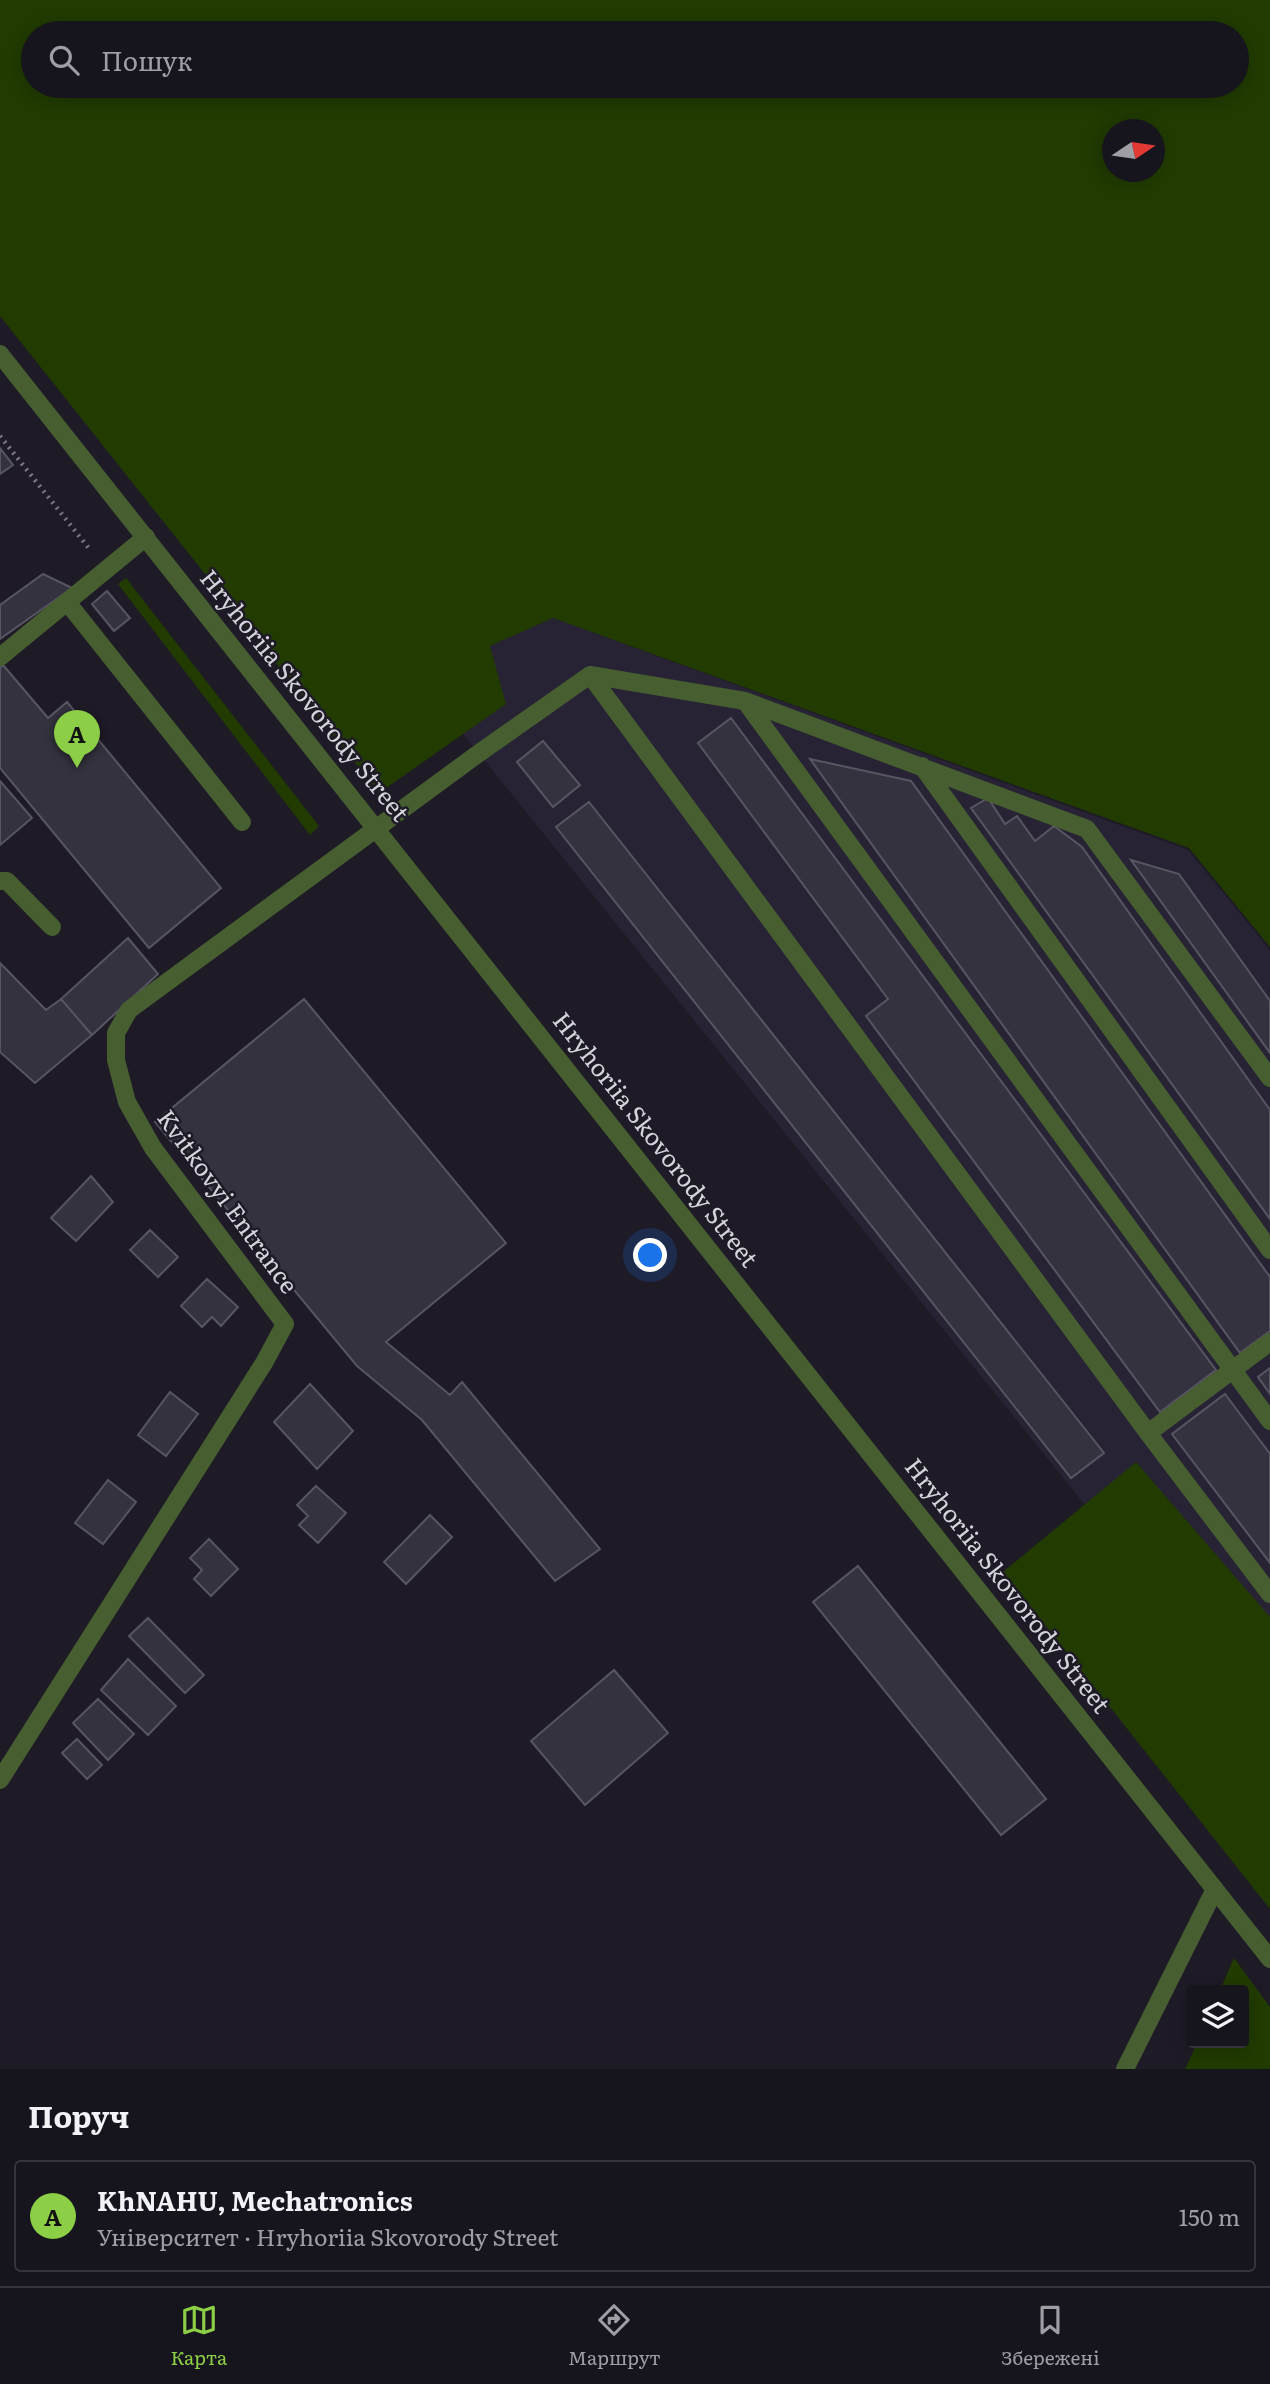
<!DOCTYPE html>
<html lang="uk">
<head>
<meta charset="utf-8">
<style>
  body { margin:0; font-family:Literata,serif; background:#1f1d26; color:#f1f3f6 }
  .controls { position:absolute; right:21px; bottom:21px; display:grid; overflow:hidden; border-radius:7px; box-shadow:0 4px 18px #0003 }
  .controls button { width:63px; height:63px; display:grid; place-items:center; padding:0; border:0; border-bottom:2px solid #35333b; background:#16141d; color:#f1f3f6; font:35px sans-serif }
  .compass { position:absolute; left:1102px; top:119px; width:63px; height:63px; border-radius:50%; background:#16141d; box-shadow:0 4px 18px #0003; rotate:77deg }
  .you { position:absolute; left:651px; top:1256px; width:24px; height:24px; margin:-18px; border:5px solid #fff; border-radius:50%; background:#1a73e8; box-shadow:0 0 0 10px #1a73e833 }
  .badge { display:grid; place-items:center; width:46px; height:46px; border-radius:50%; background:#8cce45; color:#111; font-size:23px; font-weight:700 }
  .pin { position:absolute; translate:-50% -58px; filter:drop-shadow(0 2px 4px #0008) }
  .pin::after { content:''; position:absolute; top:37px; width:24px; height:21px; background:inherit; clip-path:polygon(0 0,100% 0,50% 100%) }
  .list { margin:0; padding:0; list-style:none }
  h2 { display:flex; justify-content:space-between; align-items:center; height:91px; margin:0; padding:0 28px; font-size:30px }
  h2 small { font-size:23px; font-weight:400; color:#9e9ea4 }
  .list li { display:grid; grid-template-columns:46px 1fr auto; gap:21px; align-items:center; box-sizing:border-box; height:112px; margin:0 14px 14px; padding:0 14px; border:2px solid #35333b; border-radius:7px }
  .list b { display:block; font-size:26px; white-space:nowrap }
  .list p { margin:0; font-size:23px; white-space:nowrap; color:#9e9ea4 }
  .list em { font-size:23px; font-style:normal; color:#9e9ea4 }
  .icon { flex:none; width:38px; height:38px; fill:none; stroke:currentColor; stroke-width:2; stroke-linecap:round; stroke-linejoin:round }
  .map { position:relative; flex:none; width:1270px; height:2069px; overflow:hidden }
  .search { position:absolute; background:#16141d; box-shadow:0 4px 18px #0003; left:21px; right:21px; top:21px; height:77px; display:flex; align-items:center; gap:18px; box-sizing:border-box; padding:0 24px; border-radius:38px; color:#9e9ea4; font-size:26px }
  .sheet { height:217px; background:#16141d }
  nav { display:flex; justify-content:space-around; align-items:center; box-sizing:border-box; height:98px; border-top:2px solid #35333b; background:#16141d; font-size:19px; color:#9e9ea4 }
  nav a { display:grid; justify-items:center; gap:4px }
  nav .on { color:#8cce45 }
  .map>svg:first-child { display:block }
  .built { fill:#272334 }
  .green { fill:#213b01; fill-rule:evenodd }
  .building { fill:#34323e; stroke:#585563; stroke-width:2 }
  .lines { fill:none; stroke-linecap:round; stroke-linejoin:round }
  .path { stroke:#7a7882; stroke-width:4.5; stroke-dasharray:2 5; stroke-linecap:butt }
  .minor { stroke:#465e30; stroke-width:18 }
  .labels { text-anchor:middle; stroke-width:5; stroke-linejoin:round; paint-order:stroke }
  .street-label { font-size:24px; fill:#d5d3db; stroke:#1e1b27 }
</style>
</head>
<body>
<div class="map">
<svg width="1270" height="2069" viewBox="0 0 1270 2069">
  <rect width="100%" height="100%" fill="#1e1b27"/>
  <path class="built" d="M293,523L1188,850L1270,950V1696L1251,1711Z"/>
  <path class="green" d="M0,0H1270V947L1189,848L553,618L490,646L506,704L379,793L0,316ZM1237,33V86H33V33ZM1112,130H1154V172H1112Z
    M126,578L319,826L310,835L118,584Z
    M1136,1462L1270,1617V1909L1003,1572Z
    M1234,1958L1270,2007V2069H1185L1197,2043H1244V1990H1220Z"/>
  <path class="building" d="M0,448L13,465L0,474Z
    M43,574L72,588L0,639V605Z
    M107,591L130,618L114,631L92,604Z
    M3,665L48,718L67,702L221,888L149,948L0,768V668Z
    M731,718L1216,1370L1160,1412L866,1016L888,999L698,743Z
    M543,741L580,785L553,807L517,762Z
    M810,759L911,781L1270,1277V1331L1240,1353Z
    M0,781L32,818L0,845Z
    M988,798L1005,824L1017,816L1035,841L1054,826L1082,847L1270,1110V1219L971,808Z
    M589,802L1104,1453L1071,1478L556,827Z
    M1131,860L1179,874L1270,1001V1053Z
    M128,938L158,974L92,1035L61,999Z
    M0,963L46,1010L61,999L92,1035L35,1083L0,1052Z
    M304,999L506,1243L386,1342L450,1395L462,1382L600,1549L555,1581L422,1420L357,1366L155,1122Z
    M91,1176L113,1202L76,1241L51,1218Z
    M150,1230L178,1257L158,1277L130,1250Z
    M207,1279L238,1307L221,1326L212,1317L202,1327L181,1306Z
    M1270,1368V1394L1258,1377Z
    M310,1384L353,1431L317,1469L274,1422Z
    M170,1392L198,1414L166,1456L138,1435Z
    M1225,1394L1270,1454V1563L1172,1434Z
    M108,1480L136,1502L103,1544L75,1523Z
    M316,1486L346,1513L318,1543L299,1525L308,1516L297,1505Z
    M430,1515L452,1537L406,1584L384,1562Z
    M209,1539L238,1569L211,1596L194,1579L202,1570L190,1558Z
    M858,1566L1046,1799L1001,1835L813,1602Z
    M148,1618L204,1675L185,1693L129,1636Z
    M128,1659L176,1706L148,1735L101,1690Z
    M614,1670L668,1733L585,1805L531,1741Z
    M98,1699L134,1734L108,1760L73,1723Z
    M77,1739L102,1765L87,1779L62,1753Z"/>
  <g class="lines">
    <path class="path" d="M0,436L91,551"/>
    <path class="minor" d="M0,354L1270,1959
      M67,602L242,822
      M0,657L146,537
      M590,675L745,701L1270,1421
      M745,701L1087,829L1270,1078
      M922,766L1270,1250
      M0,881H7L52,927
      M1148,1433L1270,1342
      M0,1780L264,1363L285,1324L153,1148L127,1102L116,1060V1033L129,1010L475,756L590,675L1148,1433L1270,1594
      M1125,2069L1215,1889"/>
  </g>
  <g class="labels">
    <g class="street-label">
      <text transform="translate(304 696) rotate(51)" y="8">Hryhoriia Skovorody Street</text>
      <text transform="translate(655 1140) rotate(52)" y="8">Hryhoriia Skovorody Street</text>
      <text transform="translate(227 1202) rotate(54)" y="8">Kvitkovyi Entrance</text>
      <text transform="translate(1007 1586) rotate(52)" y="8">Hryhoriia Skovorody Street</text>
    </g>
  </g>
</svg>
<div class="controls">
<button><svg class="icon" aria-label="layers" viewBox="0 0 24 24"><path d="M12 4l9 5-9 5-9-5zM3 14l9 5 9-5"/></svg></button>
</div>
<svg class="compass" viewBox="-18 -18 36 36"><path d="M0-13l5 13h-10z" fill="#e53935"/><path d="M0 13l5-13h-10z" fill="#9e9ea4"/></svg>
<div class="you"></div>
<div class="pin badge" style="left:77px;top:768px">A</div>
<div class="search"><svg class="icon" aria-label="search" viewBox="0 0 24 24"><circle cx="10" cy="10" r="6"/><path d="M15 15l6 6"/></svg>Пошук</div>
</div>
<section class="sheet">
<h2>Поруч<small></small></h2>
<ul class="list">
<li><span class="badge">A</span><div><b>KhNAHU, Mechatronics</b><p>Університет · Hryhoriia Skovorody Street</p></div><em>150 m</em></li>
</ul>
</section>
<nav>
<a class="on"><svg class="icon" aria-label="map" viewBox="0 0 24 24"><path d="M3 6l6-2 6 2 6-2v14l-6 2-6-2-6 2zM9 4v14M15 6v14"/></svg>Карта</a>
<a><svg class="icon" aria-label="directions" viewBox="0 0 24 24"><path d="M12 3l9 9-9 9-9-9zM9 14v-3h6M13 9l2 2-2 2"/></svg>Маршрут</a>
<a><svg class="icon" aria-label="saved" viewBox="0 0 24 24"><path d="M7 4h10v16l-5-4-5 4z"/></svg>Збережені</a>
</nav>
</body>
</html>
